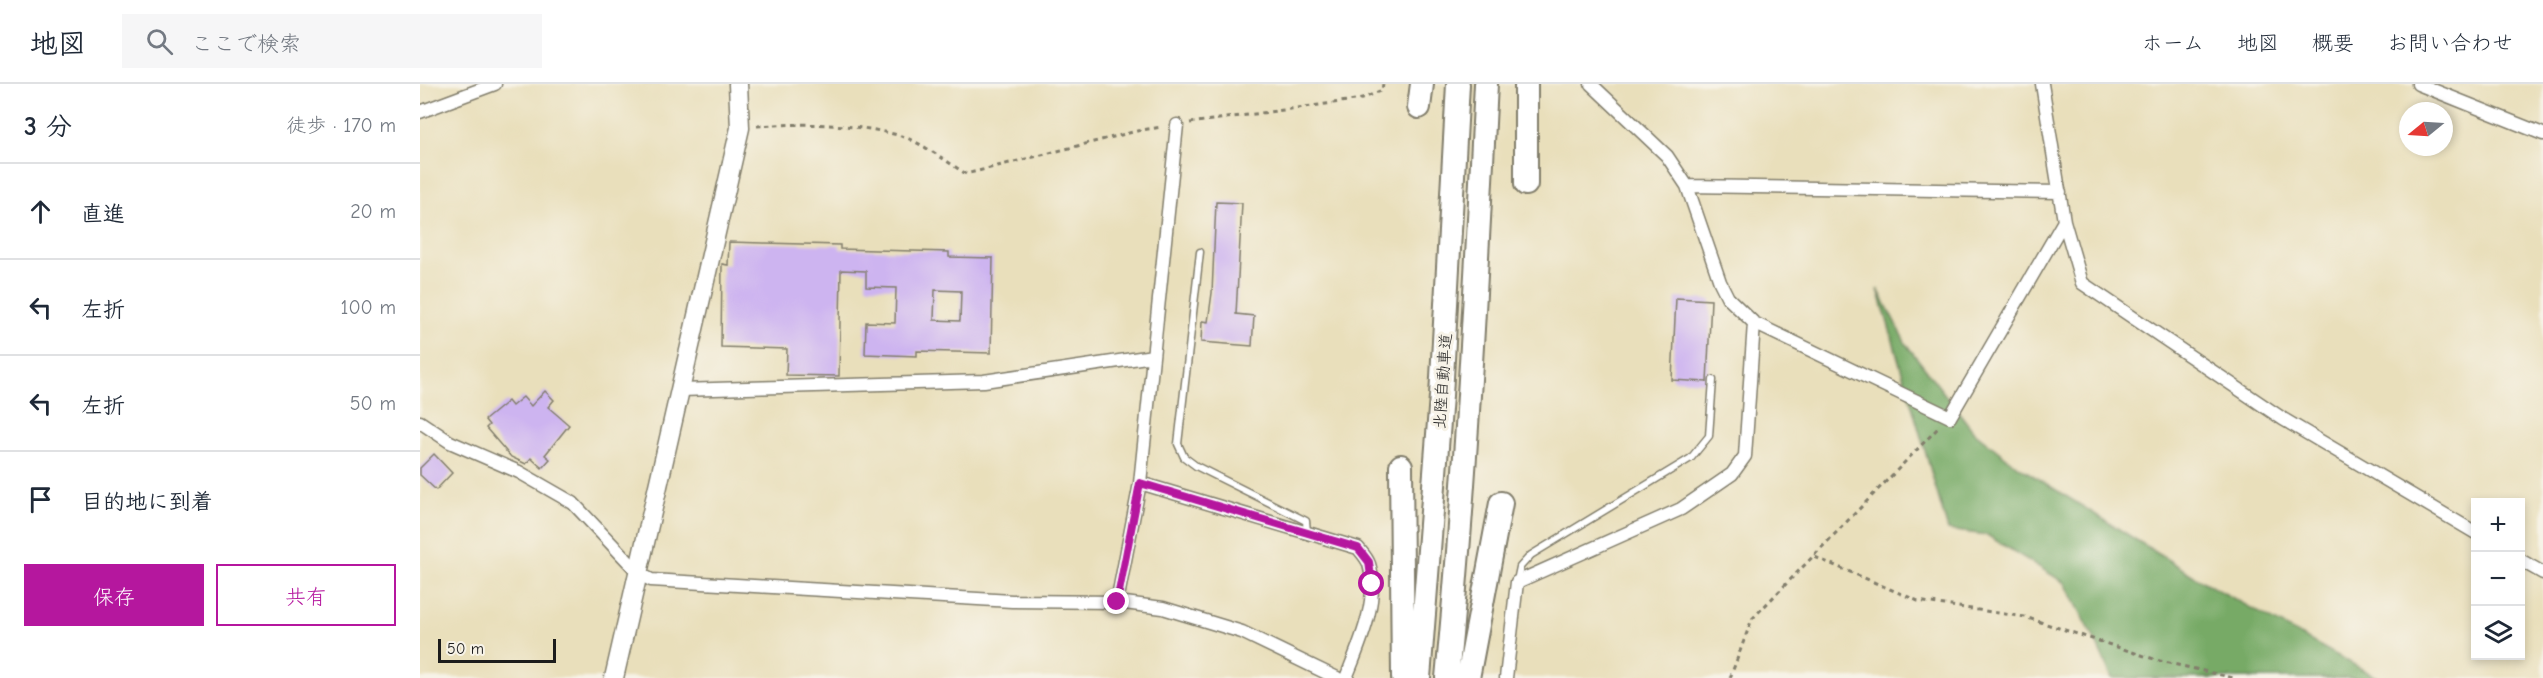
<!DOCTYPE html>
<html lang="ja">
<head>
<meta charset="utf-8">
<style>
  body { margin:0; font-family:"Comic Neue","Klee One",sans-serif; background:#f6f6f7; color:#1f2937 }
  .controls { position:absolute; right:18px; bottom:18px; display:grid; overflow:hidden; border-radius:0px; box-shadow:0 3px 9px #0003 }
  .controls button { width:54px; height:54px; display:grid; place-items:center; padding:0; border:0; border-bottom:2px solid #e0e1e3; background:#fff; color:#1f2937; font:30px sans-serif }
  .compass { position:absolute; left:1979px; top:18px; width:54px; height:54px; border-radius:50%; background:#fff; box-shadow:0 3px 9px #0003; rotate:252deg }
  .scale { position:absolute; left:18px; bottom:15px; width:118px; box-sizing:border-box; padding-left:6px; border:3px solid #1c1c1c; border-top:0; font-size:16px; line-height:21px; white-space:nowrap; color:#1c1c1c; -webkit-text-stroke:4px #f7f3e8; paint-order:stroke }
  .stop { position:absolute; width:18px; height:18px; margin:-14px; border:4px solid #b5179e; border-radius:50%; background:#fff }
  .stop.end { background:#b5179e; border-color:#fff; box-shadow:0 2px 6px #0008 }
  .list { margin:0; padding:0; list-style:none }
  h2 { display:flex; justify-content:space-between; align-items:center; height:78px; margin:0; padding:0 24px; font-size:26px }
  h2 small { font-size:20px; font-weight:400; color:#747a83 }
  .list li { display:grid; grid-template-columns:39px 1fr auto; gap:18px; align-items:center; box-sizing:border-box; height:96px; padding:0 24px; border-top:2px solid #e0e1e3 }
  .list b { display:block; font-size:22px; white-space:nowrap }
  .list em { font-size:20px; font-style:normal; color:#747a83 }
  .actions { display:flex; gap:12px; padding:18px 24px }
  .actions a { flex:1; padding:14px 0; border:2px solid #b5179e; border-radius:0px; text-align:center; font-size:21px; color:#b5179e }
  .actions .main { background:#b5179e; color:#fff }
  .icon { flex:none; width:33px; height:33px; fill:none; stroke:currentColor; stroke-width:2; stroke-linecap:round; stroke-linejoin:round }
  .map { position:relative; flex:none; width:2123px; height:594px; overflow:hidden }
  header { display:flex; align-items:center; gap:36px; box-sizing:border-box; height:84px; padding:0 30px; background:#fff; border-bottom:2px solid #e0e1e3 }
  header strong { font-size:28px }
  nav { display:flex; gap:33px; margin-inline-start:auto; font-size:21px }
  .search { width:420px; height:54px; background:#f6f6f7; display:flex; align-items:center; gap:15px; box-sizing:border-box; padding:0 21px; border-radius:0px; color:#747a83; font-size:22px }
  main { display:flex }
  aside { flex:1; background:#fff }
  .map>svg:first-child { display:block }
  .forest { fill:#7a6; stroke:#4a6341; stroke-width:1.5 }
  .building { fill:#cdb4f0; fill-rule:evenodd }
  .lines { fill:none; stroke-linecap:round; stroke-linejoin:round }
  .lane-casing { stroke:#827e6c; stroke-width:9 }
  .street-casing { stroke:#827e6c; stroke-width:15 }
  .secondary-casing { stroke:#827e6c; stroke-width:21 }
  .highway-casing { stroke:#827e6c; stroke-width:26 }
  .path { stroke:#827e6c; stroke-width:3; stroke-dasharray:4.5 4.5; stroke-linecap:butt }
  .lane { stroke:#fff; stroke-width:6 }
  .street { stroke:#fff; stroke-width:12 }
  .secondary { stroke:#fff; stroke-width:18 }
  .highway { stroke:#fff; stroke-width:22 }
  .route { stroke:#b5179e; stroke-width:8 }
  .labels { text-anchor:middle; stroke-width:6; stroke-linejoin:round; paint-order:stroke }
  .street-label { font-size:16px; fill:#1c1c1c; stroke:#f7f3e8 }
</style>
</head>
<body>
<header>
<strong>地図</strong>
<div class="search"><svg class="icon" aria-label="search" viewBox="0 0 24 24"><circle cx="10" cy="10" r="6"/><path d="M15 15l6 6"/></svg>ここで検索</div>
<nav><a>ホーム</a><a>地図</a><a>概要</a><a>お問い合わせ</a></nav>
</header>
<main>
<aside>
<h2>3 分<small>徒歩 · 170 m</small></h2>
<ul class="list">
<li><svg class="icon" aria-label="ahead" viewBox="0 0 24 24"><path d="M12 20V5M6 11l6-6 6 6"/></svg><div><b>直進</b></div><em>20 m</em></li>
<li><svg class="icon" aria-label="left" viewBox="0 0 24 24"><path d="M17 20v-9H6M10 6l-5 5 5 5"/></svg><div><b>左折</b></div><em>100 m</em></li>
<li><svg class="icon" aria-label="left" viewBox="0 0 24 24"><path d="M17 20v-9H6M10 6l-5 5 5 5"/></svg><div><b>左折</b></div><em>50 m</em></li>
<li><svg class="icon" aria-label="arrive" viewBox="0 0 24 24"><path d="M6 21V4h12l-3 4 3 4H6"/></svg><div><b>目的地に到着</b></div></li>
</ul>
<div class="actions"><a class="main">保存</a><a>共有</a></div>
</aside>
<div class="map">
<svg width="2123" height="594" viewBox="0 0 2123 594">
  <rect width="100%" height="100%" fill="#f7f3e8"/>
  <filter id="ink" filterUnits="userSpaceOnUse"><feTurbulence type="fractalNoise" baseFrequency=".0167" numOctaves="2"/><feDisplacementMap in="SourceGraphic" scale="12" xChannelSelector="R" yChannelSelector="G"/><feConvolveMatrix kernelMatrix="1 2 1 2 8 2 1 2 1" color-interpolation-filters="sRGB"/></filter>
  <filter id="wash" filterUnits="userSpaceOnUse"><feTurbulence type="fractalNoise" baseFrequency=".008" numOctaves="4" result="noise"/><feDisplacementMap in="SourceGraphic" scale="24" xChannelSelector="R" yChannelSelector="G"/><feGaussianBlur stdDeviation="1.35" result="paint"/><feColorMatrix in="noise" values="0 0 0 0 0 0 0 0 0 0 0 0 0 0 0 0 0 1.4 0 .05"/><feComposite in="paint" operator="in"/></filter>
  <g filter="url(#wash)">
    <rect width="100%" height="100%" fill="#e9dfbb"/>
    <path class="forest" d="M1458,205L1486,260L1554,348L1593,379L1782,497L1958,594H1692L1674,554L1645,499L1567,451L1528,446Z"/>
    <g id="blocks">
      <path class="building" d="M796,118L822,119L816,230L834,232L832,262L781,258L782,237L788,238L792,209Z
        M309,158L420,161V165L529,168V173L573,174L571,269L497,267V272L445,270L446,238L475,239L476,204L446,203V187L421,186L419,292L366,291L367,265L301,263L302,180L308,181ZM515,206L541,207L540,237L514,236Z
        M1256,214L1291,216L1287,298L1252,296Z
        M125,307L134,316L128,323L149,341L125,371L130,375L122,384L111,374L106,380L91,373L66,344L69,341L65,336L88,317L92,322L103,313L111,322Z
        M14,370L32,389L16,406L0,391V384Z"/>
    </g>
  </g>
  <g filter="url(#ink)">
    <use href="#blocks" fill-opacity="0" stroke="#827e6c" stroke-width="1.5"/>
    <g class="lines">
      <g class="lane-casing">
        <path id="lane" d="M780,168L758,360L764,373L776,382L886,437L887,448
          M1097,497L1100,483L1111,471L1271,374L1289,352L1293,296"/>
      </g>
      <g class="street-casing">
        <path id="street" d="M1171,0L1247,72L1267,102L1300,198L1308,214L1334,239L1530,333L1644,137
          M1622,0L1644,137L1662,199L1863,335L2056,449
          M1998,0L2123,50
          M0,28L75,0
          M1267,102L1640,108
          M261,306L564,297L733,272
          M0,338L30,358L99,388L153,419L219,489L231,496L592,517L697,518L743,524L822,548L917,594
          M720,399L938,464C942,469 947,474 949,480C960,516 939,561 926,594
          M2100,476L2123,489
          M697,518L720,399L757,41
          M1086,594L1097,498L1261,425L1312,390L1325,372L1334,239"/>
      </g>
      <g class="secondary-casing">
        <path id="secondary" d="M194,594L320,44L318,0"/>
      </g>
      <g class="highway-casing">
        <path id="highway" d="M1106,0V100
          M999,23L1002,0
          M981,382L983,594
          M999,594L1021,312L1038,0
          M1027,594C1046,397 1056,198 1066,0
          M1048,594L1081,419"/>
      </g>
      <path class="path" d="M770,39L942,15L962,6L963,0
        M337,42C385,39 435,39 481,52C499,57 529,79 546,90L721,46L742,43
        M1395,473L1498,517L1605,533L1740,577L1814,594
        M1310,594L1332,535L1520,342"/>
      <use href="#lane" class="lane"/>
      <use href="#street" class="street"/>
      <use href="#secondary" class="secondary"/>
      <use href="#highway" class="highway"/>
    </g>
  </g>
  <g class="lines" filter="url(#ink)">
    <path class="route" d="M697,518L720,399L938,464L949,478L952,500"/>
  </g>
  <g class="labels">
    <g class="street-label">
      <text transform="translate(1022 297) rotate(-86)" y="6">北陸自動車道</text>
    </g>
  </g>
</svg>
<div class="controls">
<button>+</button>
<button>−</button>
<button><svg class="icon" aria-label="layers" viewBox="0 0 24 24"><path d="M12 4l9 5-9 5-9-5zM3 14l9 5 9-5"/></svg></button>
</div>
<svg class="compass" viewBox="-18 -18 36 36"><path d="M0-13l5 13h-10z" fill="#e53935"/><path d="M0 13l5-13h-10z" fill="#747a83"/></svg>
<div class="scale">50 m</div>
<div class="stop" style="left:952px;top:500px"></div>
<div class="stop end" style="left:697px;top:518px"></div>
</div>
</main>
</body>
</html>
